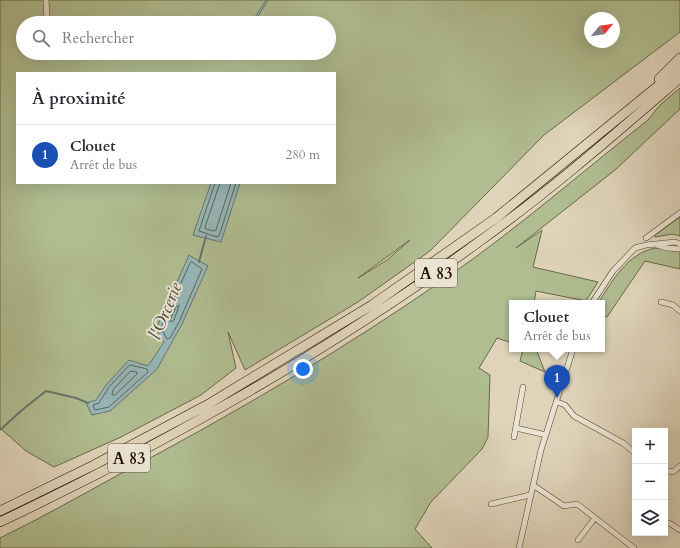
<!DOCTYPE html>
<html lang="fr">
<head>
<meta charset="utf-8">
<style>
  body { margin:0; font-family:Cardo,serif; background:#f2f2f3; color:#2b2b33 }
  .controls { position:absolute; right:12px; bottom:12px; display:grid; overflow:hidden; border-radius:0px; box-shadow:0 4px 16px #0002 }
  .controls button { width:36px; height:36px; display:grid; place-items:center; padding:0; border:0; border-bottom:1px solid #e1e1e2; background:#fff; color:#2b2b33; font:20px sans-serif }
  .compass { position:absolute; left:584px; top:12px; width:36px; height:36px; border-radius:50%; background:#fff; box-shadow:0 4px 16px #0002; rotate:61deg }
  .you { position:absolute; left:303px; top:369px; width:14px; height:14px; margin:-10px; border:3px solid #fff; border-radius:50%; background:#1a73e8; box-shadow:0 0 0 6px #1a73e833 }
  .badge { display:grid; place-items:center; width:26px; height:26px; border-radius:50%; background:#ea580c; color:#fff; font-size:13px; font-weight:700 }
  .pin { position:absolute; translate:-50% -33px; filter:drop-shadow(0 1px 2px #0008) }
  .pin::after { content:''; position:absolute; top:21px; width:14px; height:12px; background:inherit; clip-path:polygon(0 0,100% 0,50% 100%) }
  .popup { position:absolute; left:509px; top:300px; width:96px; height:52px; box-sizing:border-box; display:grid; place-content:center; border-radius:0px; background:#fff; filter:drop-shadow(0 1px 3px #0005); font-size:13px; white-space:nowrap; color:#7c7c81 }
  .popup b { font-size:15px; color:#2b2b33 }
  .popup::after { content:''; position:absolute; left:50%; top:100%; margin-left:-8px; border:8px solid transparent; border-top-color:#fff }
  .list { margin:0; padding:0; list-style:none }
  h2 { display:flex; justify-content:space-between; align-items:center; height:52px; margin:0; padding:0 16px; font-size:17px }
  h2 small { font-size:13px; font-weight:400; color:#7c7c81 }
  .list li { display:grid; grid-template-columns:26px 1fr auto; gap:12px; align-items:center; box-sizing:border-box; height:60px; padding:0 16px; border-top:1px solid #e1e1e2 }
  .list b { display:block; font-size:15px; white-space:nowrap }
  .list p { margin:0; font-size:13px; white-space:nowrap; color:#7c7c81 }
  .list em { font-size:13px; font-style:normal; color:#7c7c81 }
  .icon { flex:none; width:22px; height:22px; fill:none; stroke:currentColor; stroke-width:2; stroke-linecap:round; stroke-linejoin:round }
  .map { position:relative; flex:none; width:680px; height:548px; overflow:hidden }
  .search { position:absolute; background:#fff; box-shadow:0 4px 16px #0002; left:16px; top:16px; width:320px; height:44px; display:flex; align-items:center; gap:10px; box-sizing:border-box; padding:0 14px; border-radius:22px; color:#7c7c81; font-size:15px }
  .panel { position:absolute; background:#fff; box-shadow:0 4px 16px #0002; left:16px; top:72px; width:320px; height:112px; border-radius:0px }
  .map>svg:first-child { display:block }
  .green { fill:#b0bd91; stroke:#6a6848; fill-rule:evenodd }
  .water { fill:#96b7b8; stroke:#68756e }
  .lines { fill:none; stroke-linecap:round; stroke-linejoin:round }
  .shore { stroke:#5d645c; stroke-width:1 }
  .stream { stroke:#68756e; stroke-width:2 }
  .street-casing { stroke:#53422e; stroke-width:6 }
  .highway-casing { stroke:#241200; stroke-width:10 }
  .street { stroke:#eae3d2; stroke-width:5 }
  .highway { stroke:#dfd4ba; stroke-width:9 }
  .labels { text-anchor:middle; stroke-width:4; stroke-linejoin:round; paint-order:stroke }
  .shield { fill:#eae3d2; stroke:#5f513f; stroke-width:1 }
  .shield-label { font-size:16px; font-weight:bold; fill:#241200 }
  .water-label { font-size:18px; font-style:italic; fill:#4c4c40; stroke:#eae3d2 }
</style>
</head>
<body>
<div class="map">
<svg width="680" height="548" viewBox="0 0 680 548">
  <rect width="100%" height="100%" fill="#dfd4ba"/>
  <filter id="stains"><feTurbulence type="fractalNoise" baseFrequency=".005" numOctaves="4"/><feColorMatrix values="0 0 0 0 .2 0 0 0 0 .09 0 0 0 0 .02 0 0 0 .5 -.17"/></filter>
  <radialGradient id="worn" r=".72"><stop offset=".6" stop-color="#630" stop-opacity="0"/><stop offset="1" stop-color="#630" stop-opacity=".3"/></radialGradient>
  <path class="green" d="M0,0H680V32L544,135L430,251L358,302L245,370L228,332L236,368L201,395L121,437L54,467L26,451L0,428ZM590,18H614V42H590ZM23,23H329V53H23ZM17,73H335V183H17ZM410,240L387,260L358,278Z
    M680,88V109L615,170L516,248L542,230L533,267L598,282L586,301L536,291L534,303H512V343L497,338L479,368L490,375L488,437L482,449L431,502L415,529L432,548H0V538C41,518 80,496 120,474C234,414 344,349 449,276C518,228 582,172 648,120L660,105Z
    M680,217V236L673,234L655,237V235Z
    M655,248L680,251V269L645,261L607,317L602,314V303H598C613,280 627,254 655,248Z
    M523,349H536L545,372L520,361Z"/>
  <path class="water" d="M266,0H268L254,23H251Z
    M211,183H240L221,242L193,235Z
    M189,255L208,266L182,324L157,369L110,411L92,415L86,403L96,400L106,385L129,360L148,366L164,342L156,329Z"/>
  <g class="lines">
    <path class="shore" d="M215,183L199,231L217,237L219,236L236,183
      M220,183L205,227L206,229L214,231L216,230L231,183
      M192,262L202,269L179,322L170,338L167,339L161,328L190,263Z
      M179,306L174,320L171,322L170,320L176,307Z
      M130,365L147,369L148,372L109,407L95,410L93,405L99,403L109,387Z
      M131,371L137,372V374L115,395H112L113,390Z"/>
    <path class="stream" d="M199,262L206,236
      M0,430L22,410L46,391L76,398L88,403"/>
    <g class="street-casing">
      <path id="street" d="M46,0L47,19
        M646,238L680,213
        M657,245L667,248L680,249
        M661,302L673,305L680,311
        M592,303L613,271L635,248L646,245L675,242L680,244
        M557,402L565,405L574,416L623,443L635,453
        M516,428L546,435
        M514,437L523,387
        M665,470L673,472L680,466
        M533,485L564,506L577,504L634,548
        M491,504L530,495
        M665,523H669L680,530
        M578,540L595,518
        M519,548L541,450L573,349"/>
    </g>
    <g class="highway-casing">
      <path id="highway" d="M659,79L680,58
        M0,511L94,465L207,405L372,305L496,218L680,68
        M0,522C168,442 330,351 480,241C550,191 615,134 680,78"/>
    </g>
    <use href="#street" class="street"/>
    <use href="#highway" class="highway"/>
  </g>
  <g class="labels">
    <g class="shield">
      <rect x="415" y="259" width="42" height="28" rx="3"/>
      <rect x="108" y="444" width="42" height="28" rx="3"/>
    </g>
    <g class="shield-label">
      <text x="436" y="279">A 83</text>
      <text x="129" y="464">A 83</text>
    </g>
    <g class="water-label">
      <text transform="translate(165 311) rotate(-68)" y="6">l'Orcerie</text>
    </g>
  </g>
  <rect width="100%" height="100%" filter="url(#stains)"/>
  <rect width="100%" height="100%" fill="url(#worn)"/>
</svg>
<div class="controls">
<button>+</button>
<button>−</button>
<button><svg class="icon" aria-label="layers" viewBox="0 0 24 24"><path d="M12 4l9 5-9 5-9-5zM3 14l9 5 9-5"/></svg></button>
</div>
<svg class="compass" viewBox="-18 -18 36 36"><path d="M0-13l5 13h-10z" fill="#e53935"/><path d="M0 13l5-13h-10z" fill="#7c7c81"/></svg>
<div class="you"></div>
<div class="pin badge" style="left:557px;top:398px;background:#1a4fb4">1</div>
<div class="popup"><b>Clouet</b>Arrêt de bus</div>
<div class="search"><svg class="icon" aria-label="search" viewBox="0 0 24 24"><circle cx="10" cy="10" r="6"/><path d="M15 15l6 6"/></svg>Rechercher</div>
<section class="panel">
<h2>À proximité<small></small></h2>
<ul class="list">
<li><span class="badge" style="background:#1a4fb4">1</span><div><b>Clouet</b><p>Arrêt de bus</p></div><em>280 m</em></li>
</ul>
</section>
</div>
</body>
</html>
